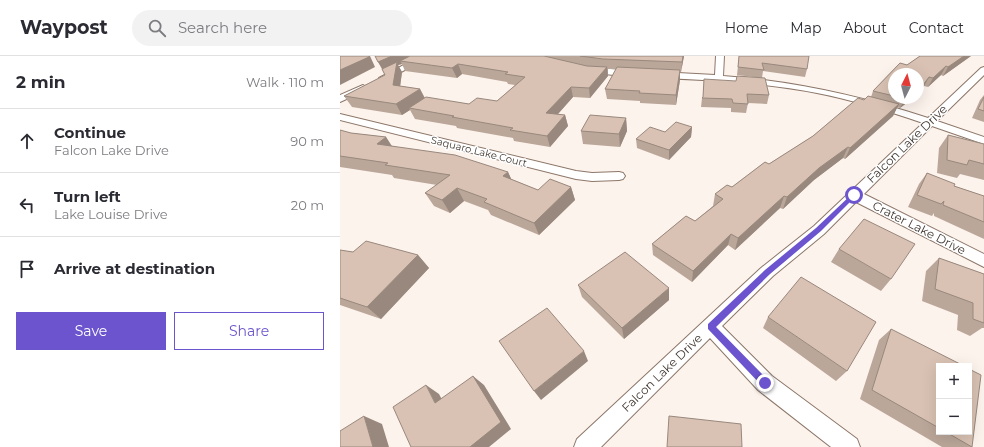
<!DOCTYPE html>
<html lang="en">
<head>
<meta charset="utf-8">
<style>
  body { margin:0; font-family:Montserrat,sans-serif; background:#f2f2f3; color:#2b2b33 }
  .controls { position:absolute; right:12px; bottom:12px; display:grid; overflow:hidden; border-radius:0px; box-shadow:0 4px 16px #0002 }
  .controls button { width:36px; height:36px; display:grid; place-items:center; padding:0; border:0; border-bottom:1px solid #e1e1e2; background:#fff; color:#2b2b33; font:20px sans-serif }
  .compass { position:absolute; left:548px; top:12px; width:36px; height:36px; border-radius:50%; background:#fff; box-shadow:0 4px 16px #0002; rotate:6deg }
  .stop { position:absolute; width:12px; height:12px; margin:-9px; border:3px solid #6c54ce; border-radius:50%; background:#fff }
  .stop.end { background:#6c54ce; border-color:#fff; box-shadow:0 1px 4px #0008 }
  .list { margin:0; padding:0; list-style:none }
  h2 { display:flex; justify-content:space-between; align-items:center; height:52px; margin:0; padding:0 16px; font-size:17px }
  h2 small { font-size:13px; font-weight:400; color:#7c7c81 }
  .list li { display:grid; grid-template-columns:26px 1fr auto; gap:12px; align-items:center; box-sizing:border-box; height:64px; padding:0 16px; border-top:1px solid #e1e1e2 }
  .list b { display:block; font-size:15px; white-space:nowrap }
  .list p { margin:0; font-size:13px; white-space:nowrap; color:#7c7c81 }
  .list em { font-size:13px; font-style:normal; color:#7c7c81 }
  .actions { display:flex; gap:8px; padding:12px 16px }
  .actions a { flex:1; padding:9px 0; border:1px solid #6c54ce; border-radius:0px; text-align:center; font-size:14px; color:#6c54ce }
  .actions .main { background:#6c54ce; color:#fff }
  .icon { flex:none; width:22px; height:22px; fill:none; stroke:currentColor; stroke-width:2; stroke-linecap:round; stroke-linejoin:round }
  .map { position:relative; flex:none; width:644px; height:391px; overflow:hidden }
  header { display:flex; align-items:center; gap:24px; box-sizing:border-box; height:56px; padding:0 20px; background:#fff; border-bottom:1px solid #e1e1e2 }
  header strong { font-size:19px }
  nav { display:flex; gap:22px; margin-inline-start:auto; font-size:14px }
  .search { width:280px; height:36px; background:#f2f2f3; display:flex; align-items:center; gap:10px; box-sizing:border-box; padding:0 14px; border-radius:22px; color:#7c7c81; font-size:15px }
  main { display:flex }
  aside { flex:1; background:#fff }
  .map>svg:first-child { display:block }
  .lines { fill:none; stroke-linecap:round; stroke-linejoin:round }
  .minor-casing { stroke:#8c7769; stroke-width:2 }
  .minor { fill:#fff; fill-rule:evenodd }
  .wall { fill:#bba79a; fill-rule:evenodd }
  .shaded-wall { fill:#98887d }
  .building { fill:#d9c2b3; stroke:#98887d }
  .route { fill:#6c54ce }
  .labels { text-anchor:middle; stroke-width:3; stroke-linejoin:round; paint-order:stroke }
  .far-street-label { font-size:10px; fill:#423933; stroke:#fff }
  .street-label { font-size:12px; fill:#423933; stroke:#fff }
</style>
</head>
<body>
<header>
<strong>Waypost</strong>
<div class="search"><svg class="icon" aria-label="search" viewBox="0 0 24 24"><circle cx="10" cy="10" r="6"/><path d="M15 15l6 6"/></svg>Search here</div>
<nav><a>Home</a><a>Map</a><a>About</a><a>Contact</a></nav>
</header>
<main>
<aside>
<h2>2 min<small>Walk · 110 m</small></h2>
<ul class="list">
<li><svg class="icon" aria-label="ahead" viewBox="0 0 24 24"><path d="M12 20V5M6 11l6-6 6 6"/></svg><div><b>Continue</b><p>Falcon Lake Drive</p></div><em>90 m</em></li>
<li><svg class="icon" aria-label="left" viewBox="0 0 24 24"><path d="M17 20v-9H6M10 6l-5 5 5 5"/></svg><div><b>Turn left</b><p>Lake Louise Drive</p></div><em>20 m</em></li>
<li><svg class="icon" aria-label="arrive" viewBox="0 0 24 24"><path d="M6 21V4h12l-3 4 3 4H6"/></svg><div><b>Arrive at destination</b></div></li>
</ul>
<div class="actions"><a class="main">Save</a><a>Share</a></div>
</aside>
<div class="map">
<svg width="644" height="391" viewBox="0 0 644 391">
  <rect width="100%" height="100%" fill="#fdf3ed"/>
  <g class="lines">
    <g class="minor-casing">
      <path id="minor" d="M81,0H91L46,24L43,25L39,22Z
        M376,0H384L383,20C454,25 521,40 588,62L641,12L644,11V19L597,65L644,81V88L592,70L524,138L644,198V211L516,146L484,178L433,220L382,270L432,320L517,383L520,391H491L418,334L370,282L261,391H234L237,383L421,212L474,170L583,67C548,55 513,44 477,37C425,27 372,24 319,22L315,19L319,16L375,19Z
        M248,11L293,15L297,18L293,21L245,16L244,14Z
        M23,29L28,32L26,34L0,46V39Z
        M0,58L236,115L252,117L279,116L283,117L285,120L283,123L279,124L252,125L236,123L0,64Z"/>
    </g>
    <use href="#minor" class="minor"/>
  </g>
  <path class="wall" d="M35,0H344L341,16H340V24L336,49L300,47V45L267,43L265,33L276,13H268V20L250,42L233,41L218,58L225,59L228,70L210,91L174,85L173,82L117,72L116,70L75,63L70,54L62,59L12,51L4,40L45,19ZM62,8L65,15L117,22L122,18L167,26L168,28L175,29L157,45L129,48L85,42L80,33L60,30L62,16L58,9Z
    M399,0L467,13L465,21L423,15L422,22L397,19Z
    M580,0H631L603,20L601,19L588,31L584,30L578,38V18H554V42H573L560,52L557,51L553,60L505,103L503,102L474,124L443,153L440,152L395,194L388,189L352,226L313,199L312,188L346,160L355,165L373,150L375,138L387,129L392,131L425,106L429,108L473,80L518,42L524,44L528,40L531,41L533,35L560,7L567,9Z
    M364,23L429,39L427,48L408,47L406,57L391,56V52L361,51L362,42L363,41Z
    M644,39V66L632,62L640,44Z
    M286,62L287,75L280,91L243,88L241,75Z
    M352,71L351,81L329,104L297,92L296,83L325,76Z
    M0,74L11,77L46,81L52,90L168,116L171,123L198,134L231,131L235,144L199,179L151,159L148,154L124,145L110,157L94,150L85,137L97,129L54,122L52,119L0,111Z
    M608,79L644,88V124L620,118L617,122L597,117L599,92Z
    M587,117L614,130L644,140V183L594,160V157L592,160L568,151L579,128Z
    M499,193L551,223L541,235L491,206Z
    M0,194L13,196L78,199L89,212L41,263L0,249Z
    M599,202L644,218V272H642L630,280L617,274L618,259L582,245L586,215Z
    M238,229L329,244L284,283L242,241Z
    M428,261L507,315L496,325L423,272Z
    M551,273L599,310V376H629L632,391H602L520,343L539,284Z"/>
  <path class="shaded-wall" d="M29,0H30L35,11L0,29V14Z
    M52,0H78L60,5L62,8L58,9L62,16L59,39L38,6Z
    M343,0H344L341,16L342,6Z
    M624,0H631L603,20L608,11Z
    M118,8L122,18L117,22L112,12Z
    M606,10L601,19L588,31L593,22Z
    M267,11L268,20L250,42L249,32Z
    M340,14V24L336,49V39Z
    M589,21L584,30L578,38V33Z
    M231,31L233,41L209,68L206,57Z
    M80,33L85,43L69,52L70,54L62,59L56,48Z
    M567,42H573L560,52L565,43Z
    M559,48L553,60L505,103L510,92Z
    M225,59L228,70L210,91L207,80Z
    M286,62L287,75L280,91L279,78Z
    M352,71L351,81L329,104V94Z
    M46,81L54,94L37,88Z
    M508,91L503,102L474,124L443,153L447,141L479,112Z
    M168,116L174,129L163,120Z
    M231,131L235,144L199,179L194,167Z
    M117,132L124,145L110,157L102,144Z
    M444,140L440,152L395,194L398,182Z
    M391,178L388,189L352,226L353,215Z
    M78,199L89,212L41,263L27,251Z
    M329,232V244L284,283L282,272Z
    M244,295L248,305L201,344L194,335Z
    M133,320L144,329L171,373L149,391H130Z
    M86,329L99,338L108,355L95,347Z
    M24,360L42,368L49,391H33Z"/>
  <path class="building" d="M0,0H29V1L0,14Z
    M35,0H52L38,6Z
    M70,0H204L247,10L267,11L249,32L231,31L206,57L225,59L207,80L170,74L173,72L112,61L114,60L69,52L86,41L129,48L137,42L157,45L185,21L165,18L168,16L118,8L112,12L60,5Z
    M240,0H343L342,6L263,3Z
    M399,0H469L467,13L422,7L424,14L398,11Z
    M580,0H624L608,11L606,10L593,22L589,21L583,29L578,33V18H554V40L533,35L560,7L567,9Z
    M57,6L53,29L80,33L56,48L4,40L45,19L42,13Z
    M277,11L340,14L336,39L299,37L300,35L265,33Z
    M397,20L425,22L429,39L407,38L408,48L393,47L392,43L362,42L363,41L364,23L396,25Z
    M528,40L559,48L510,92L508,91L479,112L447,141L444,140L398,182L391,178L353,215L312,188L346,160L355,165L383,143L375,138L387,129L392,131L425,106L429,108L473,80L518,42L524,44Z
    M644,41V55L638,53Z
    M250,59L286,62L279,78L241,75Z
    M336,66L352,71L329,94L296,83L310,71L325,76Z
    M0,74L11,77L46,81L37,88L115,99L168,116L163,120L198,134L210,123L231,131L194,167L144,146L147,143L117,132L102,144L85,137L110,119L45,109L48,107L0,100Z
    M608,79L644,88V108L629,104L627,109L607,104Z
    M587,117L615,128L614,130L644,140V166L603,149L604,145L601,148L577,139Z
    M524,163L575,188L551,223L499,193Z
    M26,185L78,199L27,251L0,242V194L13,196Z
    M285,196L329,232L282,272L238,229Z
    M599,202L644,218V267L633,263V247L595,233Z
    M461,221L536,266L507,315L428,261Z
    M207,252L244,295L194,335L159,285Z
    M551,273L624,310H599V372L532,334Z
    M629,313L641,319L632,391L606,376H629Z
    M133,320L161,366L130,391H71L53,351L86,329L95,347Z
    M24,360L33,391H0V375Z
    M329,360L401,368L402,391H327Z"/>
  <path class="route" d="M512,138L517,139L481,175L430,218L376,271L428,324L430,327L428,330L425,331L422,330L368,273V268L425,214L476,172Z"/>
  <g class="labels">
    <g class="far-street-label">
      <text transform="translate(139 95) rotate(14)" y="4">Saquaro Lake Court</text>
    </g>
    <g class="street-label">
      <text transform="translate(567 88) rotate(-44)" y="4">Falcon Lake Drive</text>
      <text transform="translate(579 172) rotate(27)" y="4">Crater Lake Drive</text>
      <text transform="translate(322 317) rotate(-44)" y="4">Falcon Lake Drive</text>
    </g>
  </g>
</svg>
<div class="controls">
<button>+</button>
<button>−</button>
</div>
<svg class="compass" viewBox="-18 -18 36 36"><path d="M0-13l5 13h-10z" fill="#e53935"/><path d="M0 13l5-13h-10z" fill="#7c7c81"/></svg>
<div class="stop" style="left:514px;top:139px"></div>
<div class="stop end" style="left:425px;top:327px"></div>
</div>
</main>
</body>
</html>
